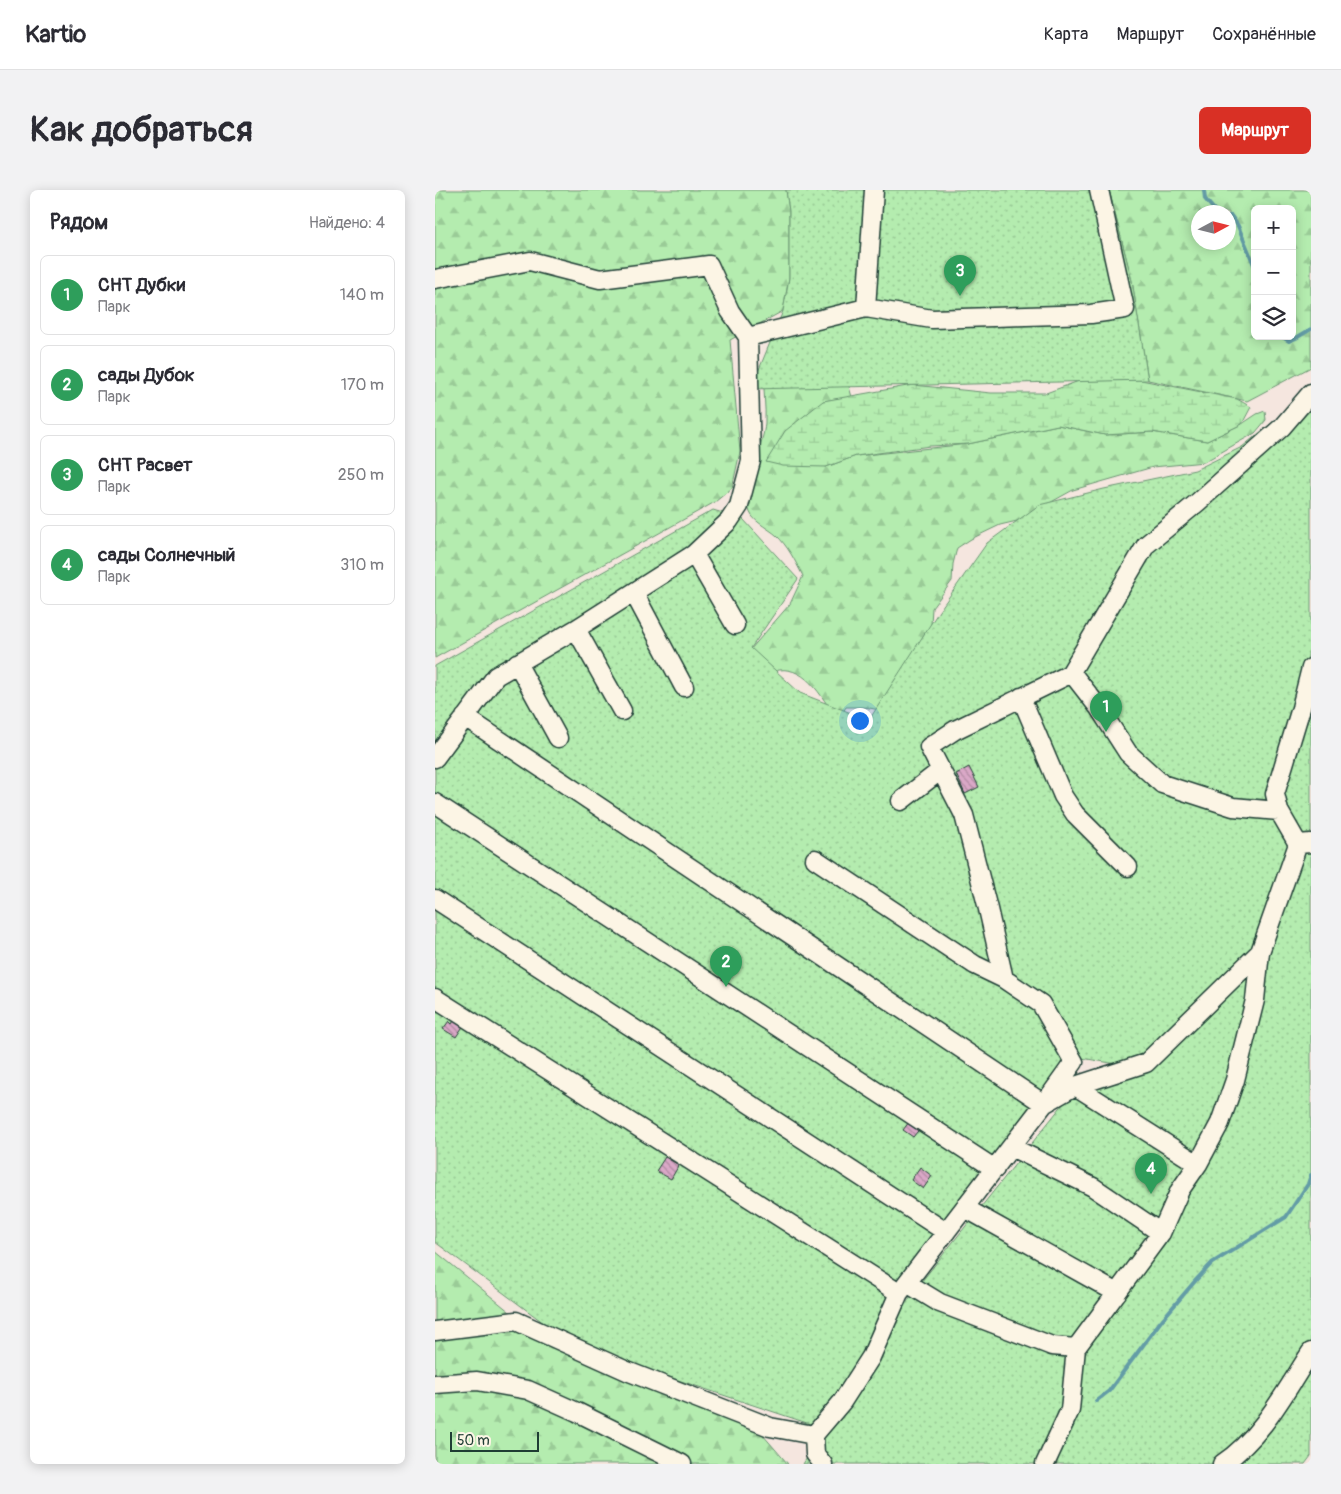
<!DOCTYPE html>
<html lang="ru">
<head>
<meta charset="utf-8">
<style>
  body { margin:0; font-family:Pangolin,sans-serif; background:#f2f2f3; color:#2b2b33 }
  .controls { position:absolute; right:15px; top:15px; display:grid; overflow:hidden; border-radius:8px; box-shadow:0 2px 12px #0003 }
  .controls button { width:45px; height:45px; display:grid; place-items:center; padding:0; border:0; border-bottom:1px solid #e1e1e2; background:#fff; color:#2b2b33; font:25px sans-serif }
  .compass { position:absolute; left:756px; top:15px; width:45px; height:45px; border-radius:50%; background:#fff; box-shadow:0 2px 12px #0003; rotate:83deg }
  .scale { position:absolute; left:15px; bottom:12px; width:89px; box-sizing:border-box; padding-left:5px; border:2px solid #1f3d34; border-top:0; font-size:14px; line-height:18px; white-space:nowrap; color:#1f3d34; -webkit-text-stroke:4px #fcf5e5; paint-order:stroke }
  .you { position:absolute; left:424px; top:530px; width:18px; height:18px; margin:-12px; border:4px solid #fff; border-radius:50%; background:#1a73e8; box-shadow:0 0 0 8px #1a73e833 }
  .badge { display:grid; place-items:center; width:32px; height:32px; border-radius:50%; background:#d93025; color:#fff; font-size:16px; font-weight:700 }
  .pin { position:absolute; translate:-50% -41px; filter:drop-shadow(0 1px 2px #0008) }
  .pin::after { content:''; position:absolute; top:26px; width:18px; height:15px; background:inherit; clip-path:polygon(0 0,100% 0,50% 100%) }
  .list { margin:0; padding:0; list-style:none }
  h2 { display:flex; justify-content:space-between; align-items:center; height:65px; margin:0; padding:0 20px; font-size:21px }
  h2 small { font-size:16px; font-weight:400; color:#7c7c81 }
  .list li { display:grid; grid-template-columns:32px 1fr auto; gap:15px; align-items:center; box-sizing:border-box; height:80px; margin:0 10px 10px; padding:0 10px; border:1px solid #e1e1e2; border-radius:8px }
  .list b { display:block; font-size:19px; white-space:nowrap }
  .list p { margin:0; font-size:16px; white-space:nowrap; color:#7c7c81 }
  .list em { font-size:16px; font-style:normal; color:#7c7c81 }
  .icon { flex:none; width:28px; height:28px; fill:none; stroke:currentColor; stroke-width:2; stroke-linecap:round; stroke-linejoin:round }
  .map { position:relative; flex:none; width:876px; height:1274px; overflow:hidden; border-radius:8px }
  header { display:flex; align-items:center; gap:30px; box-sizing:border-box; height:70px; padding:0 25px; background:#fff; border-bottom:1px solid #e1e1e2 }
  header strong { font-size:24px }
  nav { display:flex; gap:28px; margin-inline-start:auto; font-size:18px }
  .intro { display:flex; align-items:center; justify-content:space-between; box-sizing:border-box; height:120px; padding:0 30px }
  h1 { margin:0; font-size:35px }
  .button { padding:12px 22px; border-radius:8px; background:#d93025; color:#fff; font-size:18px; font-weight:700 }
  main { display:flex; gap:30px; padding:0 30px }
  aside { flex:1; background:#fff; border-radius:8px; box-shadow:0 2px 12px #0003 }
  .map>svg:first-child { display:block }
  .forest { fill:url(#forest-firs); stroke:#6a9472; fill-rule:evenodd }
  .wetland { fill:url(#wetland-marsh); stroke:#6a9472 }
  .garden { fill:url(#garden-dots); stroke:#6a9472 }
  .lines { fill:none; stroke-linecap:round; stroke-linejoin:round }
  .stream { stroke:#639ca6; stroke-width:4 }
  .building { fill:url(#building-back-hatch); stroke:#1f3d34 }
  .minor-casing { stroke:#1f3d34; stroke-width:21 }
  .minor { stroke:#fcf5e5; stroke-width:18 }
</style>
</head>
<body>
<header>
<strong>Kartio</strong>
<nav><a>Карта</a><a>Маршрут</a><a>Сохранённые</a></nav>
</header>
<div class="intro"><h1>Как добраться</h1><a class="button">Маршрут</a></div>
<main>
<aside>
<h2>Рядом<small>Найдено: 4</small></h2>
<ul class="list">
<li><span class="badge" style="background:#2e9e5b">1</span><div><b>СНТ Дубки</b><p>Парк</p></div><em>140 m</em></li>
<li><span class="badge" style="background:#2e9e5b">2</span><div><b>сады Дубок</b><p>Парк</p></div><em>170 m</em></li>
<li><span class="badge" style="background:#2e9e5b">3</span><div><b>СНТ Расвет</b><p>Парк</p></div><em>250 m</em></li>
<li><span class="badge" style="background:#2e9e5b">4</span><div><b>сады Солнечный</b><p>Парк</p></div><em>310 m</em></li>
</ul>
</aside>
<div class="map">
<svg width="876" height="1274" viewBox="0 0 876 1274">
  <defs>
    <pattern id="forest-firs" width="22" height="20" patternUnits="userSpaceOnUse" patternTransform="scale(1.25)"><rect width="22" height="20" fill="#b4ecaf"/><path d="M5 1l3.5 6h-7zM16 11l3.5 6h-7z" fill="#9acb97"/></pattern>
    <pattern id="wetland-marsh" width="20" height="14" patternUnits="userSpaceOnUse" patternTransform="scale(1.25)"><rect width="20" height="14" fill="#b4ecaf"/><path d="M1 5h8M5 5V1M11 12h8M15 12V8" fill="none" stroke="#9acb97"/></pattern>
    <pattern id="garden-dots" width="8" height="8" patternUnits="userSpaceOnUse" patternTransform="scale(1.25)"><rect width="8" height="8" fill="#b4ecaf"/><path d="M2 2h.1M6 6h.1" fill="none" stroke="#9acb97" stroke-width="1.8" stroke-linecap="round"/></pattern>
    <pattern id="building-back-hatch" width="6" height="6" patternUnits="userSpaceOnUse" patternTransform="scale(1.25)"><rect width="6" height="6" fill="#daa8c7"/><path d="M-1 5l2 2M0 0l6 6M5-1l2 2" fill="none" stroke="#b08aa2"/></pattern>
  </defs>
  <rect width="100%" height="100%" fill="#f5e6df"/>
  <filter id="ink" filterUnits="userSpaceOnUse"><feTurbulence type="fractalNoise" baseFrequency=".02" numOctaves="2"/><feDisplacementMap in="SourceGraphic" scale="10" xChannelSelector="R" yChannelSelector="G"/><feConvolveMatrix kernelMatrix="1 2 1 2 8 2 1 2 1" color-interpolation-filters="sRGB"/></filter>
  <g filter="url(#ink)">
    <path class="forest" d="M0,0H351L354,21V88L348,121L295,150L305,262L297,298L280,312L0,468Z
      M674,0H876V177L812,211L713,190L697,91ZM820,19H857V146H820ZM764,22H794V52H764Z
      M329,184L412,190L417,207L388,211L391,277L421,266L533,254L623,235L670,245L717,242L772,251L807,234L822,224L830,221L831,230L820,243L769,272L718,277L638,300L582,331L565,335L536,349L522,358L518,374L517,391L497,418L495,450L445,520L429,517H411L402,532C391,512 372,476 344,480C339,481 333,487 327,489C310,496 292,500 275,506L355,414L368,386C360,371 353,356 341,345C334,339 322,333 317,326C303,307 329,256 330,233C331,217 328,200 329,184Z
      M0,1061L118,1157L327,1244L353,1274H0Z"/>
    <path class="wetland" d="M706,190L802,209L816,217L807,234L772,251L717,242L670,245L623,235L533,254L495,256L421,266L391,277L348,276L331,272L350,241L388,211L478,195L556,203H611L644,191Z"/>
    <path class="garden" d="M351,0H674L697,91L713,190L316,199L348,121L354,88V21Z
      M876,201V453L863,507L876,523V1266L870,1274H368L479,1101L633,908L711,879L629,865L624,878L454,1102L425,1172L378,1235L189,1172L113,1136L0,1052V476L278,320L308,329L363,389L316,458L365,503L434,530L504,421L552,353L604,315L669,299L760,280L807,257Z"/>
    <g class="lines">
      <path class="stream" d="M769,0L770,9L781,22
        M794,26H796L803,36L820,77
        M846,146L854,151L861,148L876,139
        M661,1211L674,1201L726,1131L761,1090L777,1073L851,1027L873,994L876,985"/>
    </g>
    <path class="building" d="M534,577L544,597L530,604L521,584Z
      M20,829L29,835L21,847L8,839L14,831L17,834Z
      M477,928L487,936L478,947L468,940Z
      M230,967L244,975L236,989L221,981Z
      M485,977L497,986L488,999L476,990Z"/>
    <g class="lines">
      <g class="minor-casing">
        <path id="minor" d="M0,89L95,71L165,89L274,75L295,121L313,147L316,271L304,316L294,331L259,364L141,439L61,486L0,568
          M431,118L497,129L656,124L690,119L664,0
          M313,147L431,118L439,0
          M259,364L300,435
          M199,403L249,497
          M141,439L187,521
          M82,473L123,548
          M586,507L628,606L640,624L693,677
          M30,527L609,914L639,872L606,814L569,789L553,719L529,625L494,557L520,540L637,483
          M466,611L506,580
          M0,613L560,979
          M844,621L798,617L727,594L693,563L664,518L636,482L711,355L763,312L847,237L876,203
          M863,654L844,621L840,604L866,518L876,478
          M380,669L540,775L569,789
          M0,709L511,1042
          M0,808L464,1103
          M640,896L763,974
          M576,957L658,997L726,1043
          M530,1018L682,1103
          M472,1093L505,1113L617,1156L641,1158
          M0,1141L81,1131L192,1181L335,1237L379,1245L407,1212L436,1167L464,1103L609,914L640,896L711,873L825,762L863,654L876,653
          M0,1194L42,1191L93,1200L142,1222L247,1274
          M379,1245L380,1264L388,1274
          M610,1274L635,1220L641,1158L726,1043L745,1000L763,974L785,933L800,890L820,810L825,762
          M787,1274C827,1247 850,1202 876,1162"/>
      </g>
      <use href="#minor" class="minor"/>
    </g>
  </g>
</svg>
<div class="controls">
<button>+</button>
<button>−</button>
<button><svg class="icon" aria-label="layers" viewBox="0 0 24 24"><path d="M12 4l9 5-9 5-9-5zM3 14l9 5 9-5"/></svg></button>
</div>
<svg class="compass" viewBox="-18 -18 36 36"><path d="M0-13l5 13h-10z" fill="#e53935"/><path d="M0 13l5-13h-10z" fill="#7c7c81"/></svg>
<div class="scale">50 m</div>
<div class="you"></div>
<div class="pin badge" style="left:671px;top:542px;background:#2e9e5b">1</div>
<div class="pin badge" style="left:291px;top:797px;background:#2e9e5b">2</div>
<div class="pin badge" style="left:525px;top:106px;background:#2e9e5b">3</div>
<div class="pin badge" style="left:716px;top:1004px;background:#2e9e5b">4</div>
</div>
</main>
</body>
</html>
